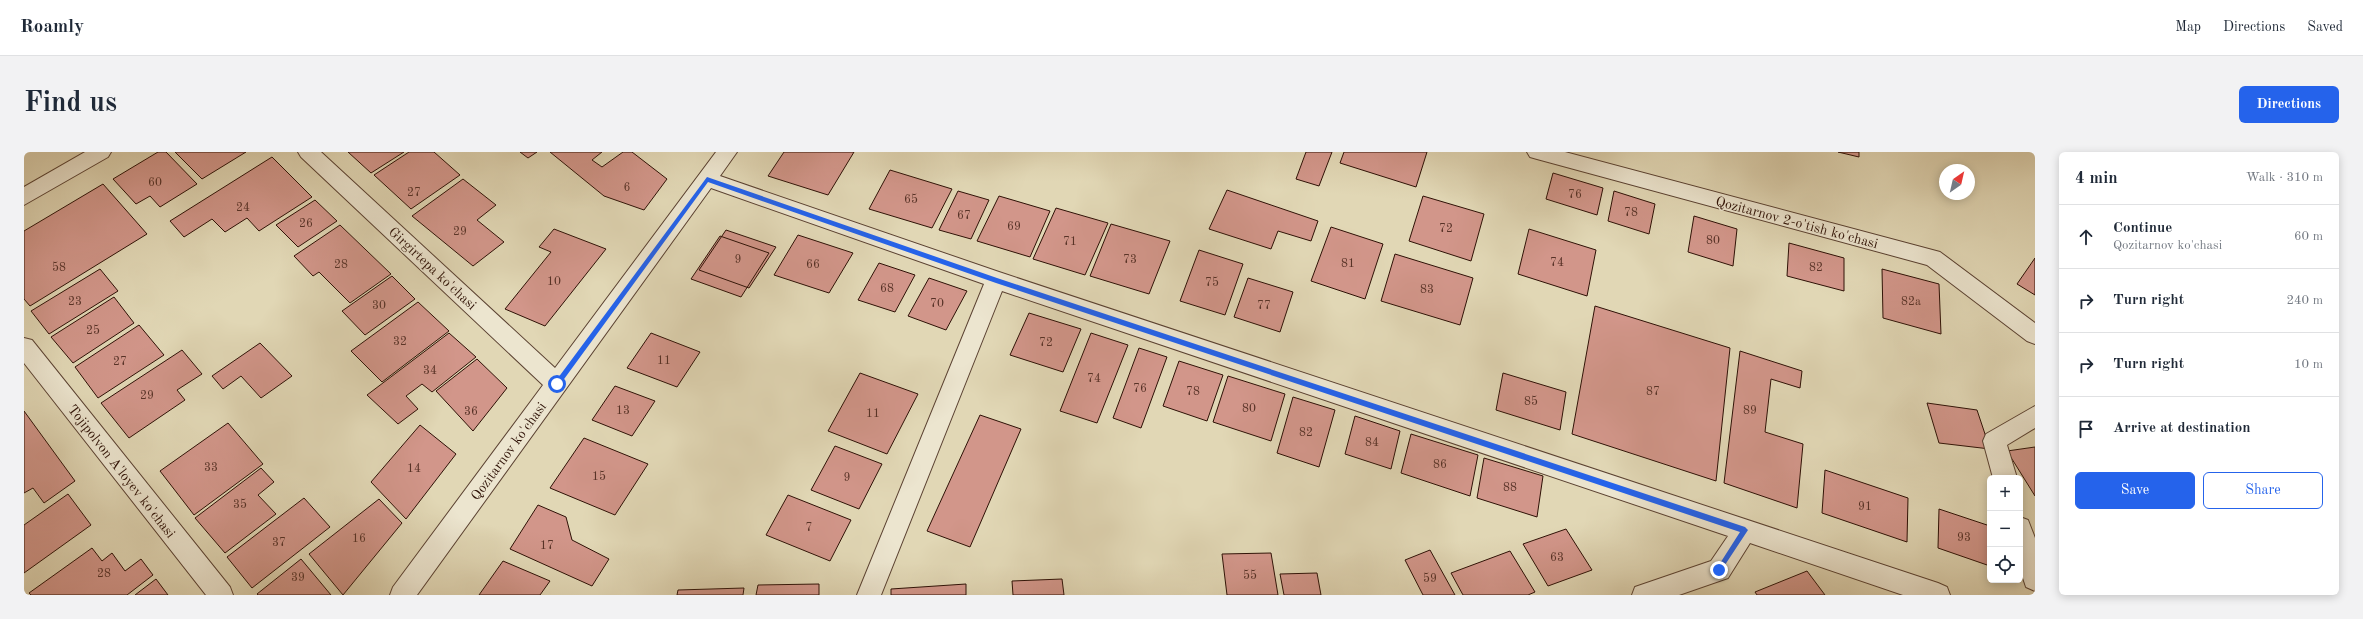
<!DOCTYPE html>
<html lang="en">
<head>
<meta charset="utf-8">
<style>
  body { margin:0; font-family:"Old Standard TT",serif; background:#f2f2f3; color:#1f2937 }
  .controls { position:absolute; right:12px; bottom:12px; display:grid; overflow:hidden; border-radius:6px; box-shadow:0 2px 10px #0003 }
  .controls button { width:36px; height:36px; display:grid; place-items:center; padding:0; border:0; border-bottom:1px solid #e0e1e3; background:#fff; color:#1f2937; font:20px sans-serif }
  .compass { position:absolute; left:1915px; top:12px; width:36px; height:36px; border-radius:50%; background:#fff; box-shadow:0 2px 10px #0003; rotate:34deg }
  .stop { position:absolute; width:12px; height:12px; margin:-9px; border:3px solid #2563eb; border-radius:50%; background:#fff }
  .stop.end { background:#2563eb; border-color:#fff; box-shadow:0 1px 4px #0008 }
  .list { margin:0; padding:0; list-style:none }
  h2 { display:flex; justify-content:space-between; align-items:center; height:52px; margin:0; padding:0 16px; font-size:17px }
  h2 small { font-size:13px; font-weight:400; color:#747a83 }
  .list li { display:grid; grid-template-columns:26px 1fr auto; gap:12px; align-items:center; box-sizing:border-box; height:64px; padding:0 16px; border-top:1px solid #e0e1e3 }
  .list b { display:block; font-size:15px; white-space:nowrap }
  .list p { margin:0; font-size:13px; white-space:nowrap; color:#747a83 }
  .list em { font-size:13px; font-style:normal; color:#747a83 }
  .actions { display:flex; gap:8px; padding:12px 16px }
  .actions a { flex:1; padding:9px 0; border:1px solid #2563eb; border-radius:6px; text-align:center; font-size:14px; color:#2563eb }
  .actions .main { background:#2563eb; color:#fff }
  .icon { flex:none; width:22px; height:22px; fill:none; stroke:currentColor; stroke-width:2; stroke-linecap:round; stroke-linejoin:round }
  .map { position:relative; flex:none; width:2011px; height:443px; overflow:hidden; border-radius:6px }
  header { display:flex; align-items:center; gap:24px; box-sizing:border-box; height:56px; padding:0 20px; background:#fff; border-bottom:1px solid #e0e1e3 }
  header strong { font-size:19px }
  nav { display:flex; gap:22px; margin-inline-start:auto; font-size:14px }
  .intro { display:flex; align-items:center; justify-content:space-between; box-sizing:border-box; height:96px; padding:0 24px }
  h1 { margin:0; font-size:28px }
  .button { padding:10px 18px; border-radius:6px; background:#2563eb; color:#fff; font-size:14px; font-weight:700 }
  main { display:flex; gap:24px; padding:0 24px }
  aside { flex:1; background:#fff; border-radius:6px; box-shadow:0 2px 10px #0003 }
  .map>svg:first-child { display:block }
  .building { fill:#d2968a; stroke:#2e1106 }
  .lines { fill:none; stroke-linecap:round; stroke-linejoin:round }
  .minor-casing { stroke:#5b4232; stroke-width:2 }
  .minor { fill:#ece5cf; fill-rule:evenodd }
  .route { fill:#2563eb }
  .labels { text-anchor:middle; stroke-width:3; stroke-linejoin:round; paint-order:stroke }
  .number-label { font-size:12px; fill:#573227 }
  .street-label { font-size:14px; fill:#2e1106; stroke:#ece5cf }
</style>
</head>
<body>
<header>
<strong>Roamly</strong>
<nav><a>Map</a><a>Directions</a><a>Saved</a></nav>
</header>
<div class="intro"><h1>Find us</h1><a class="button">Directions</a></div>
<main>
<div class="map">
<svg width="2011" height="443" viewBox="0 0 2011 443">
  <rect width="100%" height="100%" fill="#e1d7b5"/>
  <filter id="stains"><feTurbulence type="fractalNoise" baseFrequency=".005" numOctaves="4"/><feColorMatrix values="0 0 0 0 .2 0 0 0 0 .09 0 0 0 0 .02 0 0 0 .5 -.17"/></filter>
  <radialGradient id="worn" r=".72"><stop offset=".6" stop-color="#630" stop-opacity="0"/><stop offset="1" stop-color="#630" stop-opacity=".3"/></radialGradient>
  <path class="building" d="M134,0H142L173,32L136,55L126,44L112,52L89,27Z
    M151,0H222L178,27Z
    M324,0H380L347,21Z
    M385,0H410L436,23L387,57L350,23Z
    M496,0H513L504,6Z
    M526,0H578L568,8L578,15L599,0H608L643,27L620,58L580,44Z
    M760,0H830L804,43L744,24Z
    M1282,0H1308L1295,34L1272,27Z
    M1320,0H1403L1392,35L1316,11Z
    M1814,0H1835V5Z
    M248,5L288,45L235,79L223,66L201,80L188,67L160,85L146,69Z
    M866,18L928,37L908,76L845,57Z
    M1529,21L1579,36L1573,63L1522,47Z
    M439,27L472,53L453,68L480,90L449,114L388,64Z
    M79,32L123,82L6,154L0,147V79Z
    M1203,38L1294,69L1287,89L1254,79L1247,97L1185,77Z
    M934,39L965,48L947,87L915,78Z
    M1590,39L1631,52L1625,82L1584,69Z
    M975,44L1026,59L1006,105L953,89Z
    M1399,44L1460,62L1447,109L1385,89Z
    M291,48L313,69L274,95L252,73Z
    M1032,56L1084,71L1061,123L1009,107Z
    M1670,64L1713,77L1709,114L1664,100Z
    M1087,72L1146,89L1125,142L1066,124Z
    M316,73L367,122L326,151L295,120L289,124L270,104Z
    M1307,75L1359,92L1341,147L1287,129Z
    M530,77L582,97L521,174L481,157L527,100L515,95Z
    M1505,77L1572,98L1563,144L1494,122Z
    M702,78L752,95L725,136L675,118Z
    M774,83L829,101L805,141L750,123Z
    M696,84L745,101L717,145L667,127Z
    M1765,91L1820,106V139L1763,124Z
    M1175,98L1219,112L1201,163L1156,149Z
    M1371,102L1449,126L1436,173L1357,149Z
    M2011,106V143L1993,132Z
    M855,111L891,123L871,160L834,148Z
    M76,117L94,139L25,182L7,159Z
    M1858,117L1915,132L1917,182L1859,166Z
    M368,124L391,147L341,183L318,159Z
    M905,126L943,139L922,178L884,164Z
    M1224,126L1269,140L1256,180L1210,165Z
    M90,145L110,171L49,211L27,185Z
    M394,150L425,179L358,230L327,199Z
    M1571,154L1706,196L1692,329L1548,282Z
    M1005,161L1057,177L1039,220L986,203Z
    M115,173L140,203L74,246L51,215Z
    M425,181L452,205L408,240L398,232L382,244L394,257L374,272L343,243Z
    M627,181L676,200L653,235L603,216Z
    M1067,181L1104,193L1073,271L1036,259Z
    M236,191L268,224L237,246L217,224L199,237L188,224Z
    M1115,196L1143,205L1117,276L1089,266Z
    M158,198L178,222L153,238L161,248L105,286L77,251Z
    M1716,199L1778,219L1776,236L1747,227L1741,280L1779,292L1773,356L1700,331Z
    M453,207L483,236L449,279L412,239Z
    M1155,209L1199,223L1183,269L1139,254Z
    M836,221L894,242L863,302L804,279Z
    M1479,221L1542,240L1536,278L1472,258Z
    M1204,224L1261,242L1247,289L1189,270Z
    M591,234L631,249L608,284L568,268Z
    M1269,245L1311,258L1295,315L1253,301Z
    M1903,251L1953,258L1966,297L1915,291Z
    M0,259L51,329L20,351L9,336L0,341Z
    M956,263L997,277L946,395L903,379Z
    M1331,264L1376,279L1367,317L1321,302Z
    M204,271L239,312L170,363L136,319Z
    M396,273L432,302L382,367L347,330Z
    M1387,282L1454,303L1446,344L1377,321Z
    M560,286L624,312L591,363L526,336Z
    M811,294L858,312L835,357L787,338Z
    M2011,295V344L1983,299Z
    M1460,306L1519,324L1513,365L1453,346Z
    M237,316L250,330L234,343L252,362L201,401L171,366Z
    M1801,318L1884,346L1883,390L1798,361Z
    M44,342L67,373L0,421V373Z
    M764,343L827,368L806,409L742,383Z
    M280,346L306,375L228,436L203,405Z
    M355,347L378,371L319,443L285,402Z
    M514,353L542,365L548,388L585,407L568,434L486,397Z
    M1915,357L1966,374V414L1914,396Z
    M1542,377L1568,418L1524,434L1499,392Z
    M68,396L78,409L88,401L101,419L117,407L129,423L103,443H7L5,441Z
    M1406,398L1431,443H1399L1381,408Z
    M1486,399L1511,440L1504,443H1439L1427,421Z
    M1247,401L1254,443H1203L1198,402Z
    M277,407L307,443H234L233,442Z
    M479,409L526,429L516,443H455Z
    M1783,419L1801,443H1733L1731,440Z
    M1293,421L1297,443H1260L1256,422Z
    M132,427L144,443H111Z
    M1038,427L1040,443H989L988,429Z
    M795,432V443H732L734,433Z
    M942,432V443H867V437Z
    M720,436L719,443H653L654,438Z"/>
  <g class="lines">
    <g class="minor-casing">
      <path id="minor" d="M61,0H87L84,5L0,53V35Z
        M274,0H297L531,216L692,0H713L696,24L975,120L1914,431L1923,435L1926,443H1879L1726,391L1704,426L1655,443H1608L1611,435L1687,409L1704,384L978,139L857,443H833L960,132L687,36L393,443H366L369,435L519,233L277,5Z
        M1503,0H1541L1916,100L2011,171V192L2003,189L1903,113L1513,7L1506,5Z
        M0,186L8,188L206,435L209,443H182L0,211Z
        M2011,254V276L1983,293L1993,326H1969L1959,289L1962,282Z
        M1996,365L2004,368L2011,386V439L2002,435L1996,417Z"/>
    </g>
    <use href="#minor" class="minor"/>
  </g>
  <path class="route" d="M683,25L973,126L1721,375L1724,378L1695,422L1692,418L1693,416L1716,380L972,131L684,30L535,234H531V230Z"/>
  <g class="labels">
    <g class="number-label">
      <text x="131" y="34">60</text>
      <text x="603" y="39">6</text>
      <text x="390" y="44">27</text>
      <text x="1551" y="46">76</text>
      <text x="887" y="51">65</text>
      <text x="219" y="59">24</text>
      <text x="1607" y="64">78</text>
      <text x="940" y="67">67</text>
      <text x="282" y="75">26</text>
      <text x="990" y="78">69</text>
      <text x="1422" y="80">72</text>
      <text x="436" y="83">29</text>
      <text x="1689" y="92">80</text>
      <text x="1046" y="93">71</text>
      <text x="714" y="111">9</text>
      <text x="1106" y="111">73</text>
      <text x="1533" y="114">74</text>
      <text x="1324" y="115">81</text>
      <text x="317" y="116">28</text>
      <text x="789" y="116">66</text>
      <text x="35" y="119">58</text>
      <text x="1792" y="119">82</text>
      <text x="530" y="133">10</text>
      <text x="1188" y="134">75</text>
      <text x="863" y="140">68</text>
      <text x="1403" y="141">83</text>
      <text x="51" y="153">23</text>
      <text x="1887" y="153">82a</text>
      <text x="913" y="155">70</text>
      <text x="355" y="157">30</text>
      <text x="1240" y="157">77</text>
      <text x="69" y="182">25</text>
      <text x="376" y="193">32</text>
      <text x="1022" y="194">72</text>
      <text x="640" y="212">11</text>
      <text x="96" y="213">27</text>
      <text x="406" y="222">34</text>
      <text x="1070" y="230">74</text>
      <text x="1116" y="240">76</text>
      <text x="1169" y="243">78</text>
      <text x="1629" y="243">87</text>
      <text x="123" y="247">29</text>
      <text x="1507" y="253">85</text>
      <text x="1225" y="260">80</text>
      <text x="599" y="262">13</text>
      <text x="1726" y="262">89</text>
      <text x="447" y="263">36</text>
      <text x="849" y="265">11</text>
      <text x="1282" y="284">82</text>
      <text x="1348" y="294">84</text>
      <text x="1416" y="316">86</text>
      <text x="187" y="319">33</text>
      <text x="390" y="320">14</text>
      <text x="575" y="328">15</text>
      <text x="823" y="329">9</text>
      <text x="1486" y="339">88</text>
      <text x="216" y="356">35</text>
      <text x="1841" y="358">91</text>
      <text x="785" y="379">7</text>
      <text x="1940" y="389">93</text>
      <text x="335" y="390">16</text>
      <text x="255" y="394">37</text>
      <text x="523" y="397">17</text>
      <text x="1533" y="409">63</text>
      <text x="80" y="425">28</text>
      <text x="1226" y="427">55</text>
      <text x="274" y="429">39</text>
      <text x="1406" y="430">59</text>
    </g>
    <g class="street-label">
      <text transform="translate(1773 70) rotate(15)" y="5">Qozitarnov 2-o'tish ko'chasi</text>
      <text transform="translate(409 116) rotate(43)" y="5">Girgirtepa ko'chasi</text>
      <text transform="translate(484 299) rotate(-54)" y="5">Qozitarnov ko'chasi</text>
      <text transform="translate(98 319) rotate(52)" y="5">Tojipolvon A'loyev ko'chasi</text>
    </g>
  </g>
  <rect width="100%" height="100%" filter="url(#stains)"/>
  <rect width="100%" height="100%" fill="url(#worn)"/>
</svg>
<div class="controls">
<button>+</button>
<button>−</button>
<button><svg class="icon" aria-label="locate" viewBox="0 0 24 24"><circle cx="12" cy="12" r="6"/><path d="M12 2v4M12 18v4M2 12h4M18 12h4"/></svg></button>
</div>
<svg class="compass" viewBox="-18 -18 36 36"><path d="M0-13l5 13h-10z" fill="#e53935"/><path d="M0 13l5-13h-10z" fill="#747a83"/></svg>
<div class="stop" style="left:533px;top:232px"></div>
<div class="stop end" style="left:1695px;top:418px"></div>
</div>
<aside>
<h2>4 min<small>Walk · 310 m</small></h2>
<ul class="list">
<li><svg class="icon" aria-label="ahead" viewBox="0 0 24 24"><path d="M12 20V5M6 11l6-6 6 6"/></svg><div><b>Continue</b><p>Qozitarnov ko'chasi</p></div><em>60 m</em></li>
<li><svg class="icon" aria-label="right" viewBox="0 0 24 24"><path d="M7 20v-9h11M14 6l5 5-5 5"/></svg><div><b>Turn right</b></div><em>240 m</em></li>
<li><svg class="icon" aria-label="right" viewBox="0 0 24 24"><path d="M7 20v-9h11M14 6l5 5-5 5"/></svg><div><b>Turn right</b></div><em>10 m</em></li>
<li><svg class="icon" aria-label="arrive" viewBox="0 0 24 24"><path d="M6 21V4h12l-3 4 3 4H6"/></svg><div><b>Arrive at destination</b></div></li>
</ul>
<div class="actions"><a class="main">Save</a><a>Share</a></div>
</aside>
</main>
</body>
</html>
